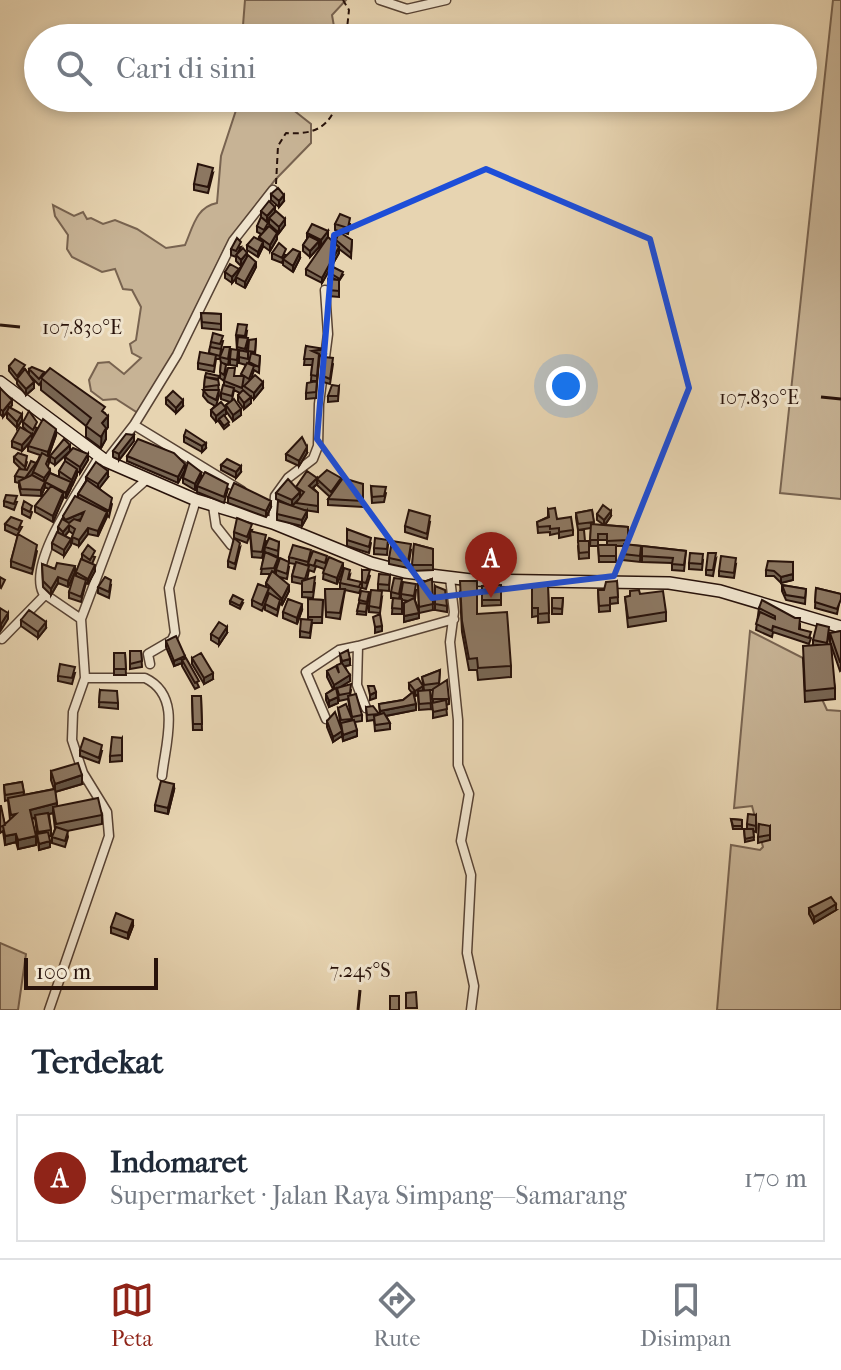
<!DOCTYPE html>
<html lang="id">
<head>
<meta charset="utf-8">
<style>
  body { margin:0; font-family:"IM FELL French Canon",serif; background:#f6f6f7; color:#1f2937 }
  .scale { position:absolute; left:24px; bottom:20px; width:134px; box-sizing:border-box; padding-left:8px; border:4px solid #29130b; border-top:0; font-size:22px; line-height:28px; white-space:nowrap; color:#29130b; -webkit-text-stroke:6px #efe3cc; paint-order:stroke }
  .you { position:absolute; left:566px; top:386px; width:28px; height:28px; margin:-20px; border:6px solid #fff; border-radius:50%; background:#1a73e8; box-shadow:0 0 0 12px #1a73e833 }
  .badge { display:grid; place-items:center; width:52px; height:52px; border-radius:50%; background:#8f2418; color:#fff; font-size:26px; font-weight:700 }
  .pin { position:absolute; translate:-50% -66px; filter:drop-shadow(0 2px 4px #0008) }
  .pin::after { content:''; position:absolute; top:42px; width:28px; height:24px; background:inherit; clip-path:polygon(0 0,100% 0,50% 100%) }
  .list { margin:0; padding:0; list-style:none }
  h2 { display:flex; justify-content:space-between; align-items:center; height:104px; margin:0; padding:0 32px; font-size:34px }
  h2 small { font-size:26px; font-weight:400; color:#747a83 }
  .list li { display:grid; grid-template-columns:52px 1fr auto; gap:24px; align-items:center; box-sizing:border-box; height:128px; margin:0 16px 16px; padding:0 16px; border:2px solid #e0e1e3; border-radius:0px }
  .list b { display:block; font-size:30px; white-space:nowrap }
  .list p { margin:0; font-size:26px; white-space:nowrap; color:#747a83 }
  .list em { font-size:26px; font-style:normal; color:#747a83 }
  .icon { flex:none; width:44px; height:44px; fill:none; stroke:currentColor; stroke-width:2; stroke-linecap:round; stroke-linejoin:round }
  .map { position:relative; flex:none; width:841px; height:1010px; overflow:hidden }
  .search { position:absolute; background:#fff; box-shadow:0 4px 12px #0003; left:24px; right:24px; top:24px; height:88px; display:flex; align-items:center; gap:20px; box-sizing:border-box; padding:0 28px; border-radius:44px; color:#747a83; font-size:30px }
  .sheet { height:248px; background:#fff }
  nav { display:flex; justify-content:space-around; align-items:center; box-sizing:border-box; height:112px; border-top:2px solid #e0e1e3; background:#fff; font-size:22px; color:#747a83 }
  nav a { display:grid; justify-items:center; gap:4px }
  nav .on { color:#8f2418 }
  .map>svg:first-child { display:block }
  .green { fill:#c7b395; stroke:#786350; stroke-width:2 }
  .lines { fill:none; stroke-linecap:round; stroke-linejoin:round }
  .minor-casing { stroke:#584334; stroke-width:11 }
  .secondary-casing { stroke:#29130b; stroke-width:14 }
  .path { stroke:#29130b; stroke-width:2; stroke-dasharray:6 4; stroke-linecap:butt }
  .minor { stroke:#efe3cc; stroke-width:8 }
  .secondary { stroke:#efe3cc; stroke-width:11 }
  .wall { fill:#786653; stroke:#29130b; stroke-width:2 }
  .shaded-wall { fill:#625344; stroke:#29130b; stroke-width:2 }
  .building { fill:#8c7761; stroke:#29130b; stroke-width:2 }
  .marked { fill:none; stroke:#1d4ed8; stroke-width:6; stroke-linejoin:round }
  .ticks { fill:none; stroke:#29130b; stroke-width:3 }
  .ticks-label { font-size:20px; text-anchor:middle; fill:#29130b; stroke:#efe3cc; stroke-width:6; stroke-linejoin:round; paint-order:stroke }
</style>
</head>
<body>
<div class="map">
<svg width="841" height="1010" viewBox="0 0 841 1010">
  <rect width="100%" height="100%" fill="#e7d4b1"/>
  <filter id="stains"><feTurbulence type="fractalNoise" baseFrequency=".0025" numOctaves="4"/><feColorMatrix values="0 0 0 0 .2 0 0 0 0 .09 0 0 0 0 .02 0 0 0 .5 -.17"/></filter>
  <radialGradient id="worn" r=".72"><stop offset=".6" stop-color="#630" stop-opacity="0"/><stop offset="1" stop-color="#630" stop-opacity=".3"/></radialGradient>
  <path class="green" d="M245,0H346L332,15L336,38H242Z
    M833,0H841V499L780,493Z
    M240,98H289L292,109L311,124V143L275,180L226,246L175,351L138,413L116,399L103,400L91,391L89,380L98,363L109,362L124,374L141,358L132,353L130,344L136,340L141,307L132,290L123,289L115,269L102,272L72,257L67,249L68,235L55,216L53,205L74,216L83,212L87,219L91,218L103,224L115,220L137,229L166,248L185,245C193,227 196,207 217,203L221,156Z
    M750,631L803,658L827,710L841,711V1010H717L731,845L760,850L763,847L752,806L734,808Z
    M0,943L26,954L18,1010H0Z"/>
  <g class="lines">
    <g class="minor-casing">
      <path id="minor" d="M380,0L407,9L446,0
        M134,425L242,491
        M106,461L134,425L177,355L233,241L273,190
        M213,506L216,526L231,545
        M273,523L275,496L288,478L313,459L318,446L319,404L328,334L325,290
        M450,578L454,612L450,642L458,720V765L469,794L461,841L471,875L467,953L474,986L471,1010
        M81,619L127,497L146,480
        M2,639L45,595
        M150,664L148,654L172,640L175,633L169,588L196,500
        M85,678H145C183,696 165,744 162,776
        M366,708L357,685L358,646L454,619
        M326,719L306,672L339,650L358,646
        M49,1010L109,836L107,812L83,773L72,740L73,712L85,678L81,619L43,593C27,561 82,487 99,457"/>
    </g>
    <g class="secondary-casing">
      <path id="secondary" d="M0,382L106,461L196,500L273,523L371,563L405,572L471,580L669,583L720,591L841,627"/>
    </g>
    <path class="path" d="M343,0L349,10L346,38
      M276,184L278,146L286,133C316,135 330,127 339,98"/>
    <use href="#minor" class="minor"/>
    <use href="#secondary" class="secondary"/>
  </g>
  <path class="wall" d="M213,173L208,193L194,190V184Z
    M271,194L284,201L279,207L271,200Z
    M261,211L275,212L285,225L279,233L269,224V220L267,222L261,217Z
    M335,224H350L348,234L335,230Z
    M257,226L268,227L277,239L270,251L263,246L258,257L247,250V245L259,239V237L261,234L257,232Z
    M328,231L321,246L319,245V247L310,257L303,251V245L307,239V233Z
    M336,240H352L351,258L339,249V253L322,283L306,275V269L336,244Z
    M241,247L237,254L247,258L256,267L245,288L236,283V278L232,283L225,278V272H239L245,261L241,266L236,261V256V257L231,255V249Z
    M272,253L286,255L284,258H300L293,272L283,265V260L282,263L272,259Z
    M330,273L343,275L339,281V297L328,296V279L336,280L330,276Z
    M201,313L221,314V330L202,328Z
    M247,331L246,338L248,344L246,352H248L256,339L255,355L260,356L259,373L254,370L251,380L263,388L254,399L251,397V403L244,409L238,401V395L240,393L234,390L232,400L241,415L233,421L226,411V414L224,415L229,425L224,429L219,422V420L216,422L211,416V410L215,406L208,402L203,396L205,378L218,381L219,396L216,406L226,408V405L230,402L221,399V393L224,386V381L235,376H241L246,365L239,363V353H238L237,366L230,365V359L237,350L236,335Z
    M223,341L221,349V352L230,353L228,365L225,364L226,371L224,381L220,378L221,363L220,358V359H216L214,372L198,369V363L209,353L211,342Z
    M306,346L325,354L319,356L316,398L306,399V393L316,381H311L312,365H304Z
    M324,357L333,364L330,384L323,382Z
    M9,366L25,369L29,375V369L44,375L105,413L108,427L106,430V439L101,448L86,437V426L41,390V382L39,385L29,375L34,388L26,395L17,384V381L9,371Z
    M339,386L338,401L328,402V396Z
    M0,388L12,405L10,408L22,420L17,428L7,418V412L3,417L0,414Z
    M166,398L183,406L176,413L166,404Z
    M23,422L37,428L33,436L32,435V439L56,435L48,457L49,463L48,466L50,473L59,477V471L65,462V457L70,451L55,465L50,462V456L70,451L88,460L80,473L77,471V475L72,486L71,485V488L66,498L63,497L53,522L35,512V506L49,489L45,487L41,496L21,495L19,487V483L15,482V476L21,469L14,462V457L27,462L25,469L27,470L36,465L40,455L28,451V446L29,443L22,451L12,447V441L28,432L23,427Z
    M184,436L206,448L202,452L184,442Z
    M134,441L119,460L113,457V451Z
    M307,453L299,466L286,460V454Z
    M127,456L185,470L178,483L127,461Z
    M221,465L241,472L236,478L221,470Z
    M86,477H108L99,488L112,504L109,517L107,515L98,536L88,534L79,546L72,543L73,534L69,531L65,536L71,545L64,556L52,549V543L58,532V527L63,520V516L78,497V494L86,481Z
    M201,477L195,490L183,483V478Z
    M317,479L363,484V507L328,505V499L330,497L317,485Z
    M317,484L313,488L318,493V512L304,510L307,517L302,526L277,520V514L292,506L276,499V493Z
    M197,486L228,489L224,503L197,492Z
    M371,486L386,493L384,502L372,503Z
    M228,497L271,507L266,517L228,503Z
    M4,501L17,502L14,510L4,506Z
    M22,508L32,512L30,518L22,514Z
    M548,509L557,519L573,530V535L559,538V533L550,535V532L538,533L537,522L548,517Z
    M592,510L594,525H604L597,520V514L611,516L605,525L628,527V545L641,546L640,562L623,560L624,546H616V562H599L598,545H607V540H598V546H590L591,528L578,530L576,518V513Z
    M430,522L427,539L405,532V526Z
    M5,524L22,527L18,534L37,551L32,574L11,567V561L18,536L5,530Z
    M347,529L371,543L369,553L347,546Z
    M252,530L251,532L266,541L262,558L252,557L250,534L247,543L234,538V532Z
    M585,541H589V558L579,559L578,546Z
    M279,542L278,557L268,553L278,558L274,573L276,575V570L289,567L287,579L279,577L289,591L282,605L280,603L277,616L265,610V604L262,611L252,606V600L266,587V583L270,574H261L265,547Z
    M414,544L433,549V570L412,571Z
    M388,545L387,555L374,554V548Z
    M642,546L686,551L684,571L672,570V563L642,562Z
    M240,548L235,569L228,567V561Z
    M411,550L408,568L389,564V558Z
    M82,554L95,557L92,564L95,571L88,584L86,583L81,602L69,598V592L76,576V572L82,559Z
    M289,557L327,560L343,569L337,584L323,579L324,569L316,566L314,572L309,570L307,580L315,583L313,598L302,597V584L292,582V576L295,564L289,563Z
    M716,559L713,576L706,575V570Z
    M703,560L702,570L689,569V563Z
    M793,562V580L781,583L774,576H766V570Z
    M42,564L55,569L75,572L68,587L58,583L51,595L43,587Z
    M736,564L734,578L719,576V571Z
    M362,570L370,576L366,589L362,588Z
    M350,575L349,579L361,588L359,593L345,590L340,619L326,617L325,589H340V583Z
    M390,575L389,591L378,590V584Z
    M432,579L433,610L419,613V618L404,622V603L408,601L402,600V614H392L393,598H391V592L402,585L399,599H401V594L416,590L415,600L419,612L418,584Z
    M617,581L618,603L610,604V611L599,612L598,590H604Z
    M111,585L109,598L98,593V587Z
    M501,585V605L482,606V586Z
    M782,585L806,589L805,604L786,600L782,591Z
    M435,586L447,606V612L435,610Z
    M532,586H548L549,622L538,623V616L532,617Z
    M816,588L841,594L837,614L815,608Z
    M361,591L369,595L366,615L357,614Z
    M460,593L511,666V677L478,680L477,670H469L462,632Z
    M640,594L666,612V621L628,627L625,597Z
    M382,597L380,613L369,612V606Z
    M552,598H563L562,614H552Z
    M308,599L323,600L322,623H312L310,638L300,637V631L308,619Z
    M230,601L243,603L240,609L230,604Z
    M759,608L800,624V629L811,638L809,644L773,632L772,637L756,630Z
    M302,610L297,624L283,618V612Z
    M21,620L46,628L38,638L21,626Z
    M841,631V670L840,671L830,642V633Z
    M227,633L219,645L211,640V634Z
    M829,633L827,645L835,688V699L805,702L803,658L813,645V640Z
    M166,641L185,658L199,687L195,689L182,666V663L174,666L166,647Z
    M130,651H141L142,667L130,669Z
    M114,653H125L126,675H114Z
    M340,654L350,665L345,666L350,681L339,687L351,690L350,696L362,715V721L355,722L357,736L343,741L342,736L333,742L327,727V721L341,728L338,708L351,717L348,699L339,701L337,689H336L338,703L329,707L326,700V694L333,689L327,677V671L337,670L341,663Z
    M192,658L213,679L204,684L192,664Z
    M440,670L439,685L449,699V704L446,705L447,715L433,718V690H430L431,709L419,710L418,695L415,696L414,695L416,710L386,716L390,723V729L375,731L374,720L367,721L366,707L380,714L379,704L403,700L412,693L409,689V683L424,690L422,677Z
    M75,673L72,684L58,681V676Z
    M100,690L118,703V709L99,707Z
    M192,696H201L202,730H193Z
    M122,738V761L110,762V756Z
    M80,750L102,751L99,763L80,756Z
    M51,771L82,784L55,792L57,806L102,815V824L67,831L68,837L65,847L52,843V837L55,829L53,813L49,814L51,830V836H49L50,847L39,850L35,818L32,819L36,845L18,849L16,842L5,845L3,831L0,833V806L5,825L10,820L8,800L5,801L4,785L22,782L24,795L54,789L51,780Z
    M174,790L168,814L155,811V805Z
    M756,815V832L753,831L754,840L745,842L744,829H747V824Z
    M731,819L742,820V829H733Z
    M770,826V840L758,843V837Z
    M809,908L836,910L814,923L809,914Z
    M133,926L128,939L111,933V927Z"/>
  <path class="shaded-wall" d="M284,195V201L279,207V201Z
    M275,207V213L267,222V216Z
    M285,219V225L279,233V227Z
    M328,231V237L321,246V240Z
    M277,233V239L270,251V245Z
    M319,241V247L310,257V251Z
    M263,242V247L258,257V252Z
    M339,247V253L322,283V278Z
    M300,252V258L293,272V266Z
    M247,253V258L241,266V260Z
    M256,262V267L245,288V282Z
    M239,269V275L232,283V277Z
    M325,349V354L319,356L317,381L319,356L312,351Z
    M34,382V388L26,395V389Z
    M263,382V388L254,399V393Z
    M251,397V403L244,409V403Z
    M12,400V405L3,417V411Z
    M183,400V406L176,413V408Z
    M226,408V414L216,422V416Z
    M241,409V415L233,421V415Z
    M22,414V420L17,428V422Z
    M108,416V427L106,430V439L101,448L102,423Z
    M56,429V435L48,458V452Z
    M32,434V440L22,451V445Z
    M134,435V441L119,460V454Z
    M206,443V448L202,452V446Z
    M70,445V451L55,465V459Z
    M307,447V453L299,466V461Z
    M88,454V460L80,473V467Z
    M36,463V469L25,484V478Z
    M185,464V470L178,483V477Z
    M241,466V472L236,478V472Z
    M77,469V475L72,486V480Z
    M50,470V476L45,484V487L41,496V490L44,483V478Z
    M108,471V477L98,490V484Z
    M201,472V477L195,490V484Z
    M317,478V484L309,491V486Z
    M71,482V488L66,498V493Z
    M300,492V498L292,506V500Z
    M63,493V499L53,522V516Z
    M271,501V507L266,517V511Z
    M307,511V517L302,526V520Z
    M611,511V516L604,526V520Z
    M84,512V518L65,525V520Z
    M107,512V517L98,536V531Z
    M69,525V531L63,538V532Z
    M88,528V534L79,546V540Z
    M71,539V545L64,556V550Z
    M343,563V569L337,584V578Z
    M95,565V571L88,584V579Z
    M75,566V572L68,587V581Z
    M793,574V580L781,583V577Z
    M58,577V583L51,595V589Z
    M289,585V591L282,605V599Z
    M302,604V610L297,624V618Z
    M8,613V619L1,630V624Z
    M419,613V618L404,622V616Z
    M46,622V628L38,638V632Z
    M382,626V631L375,633V627Z
    M227,627V633L219,645V639Z
    M185,656V662L182,660V663L174,666V661Z
    M350,659V665L342,667V661Z
    M213,673V679L204,684V678Z
    M350,675V681L334,691V685Z
    M423,686V692L415,696V691Z
    M376,692V698L370,700V695Z
    M338,697V703L329,707V701Z
    M416,704V710L380,717V711Z
    M357,730V736L343,741V735Z
    M342,731V736L333,742V737Z
    M82,775V784L55,792V784Z
    M174,784V790L168,814V808Z
    M57,803V811L53,807V813L30,819V810Z
    M16,834V842L5,845V836Z
    M36,836V845L18,849V840Z
    M50,841V847L39,850V844Z
    M836,904V910L814,923V917Z
    M133,920V926L128,939V933Z"/>
  <path class="building" d="M198,164L213,168L208,187L194,184Z
    M278,188L284,195L279,201L271,194Z
    M269,201L275,207L267,216L261,211Z
    M276,211L285,219L279,227L269,218Z
    M340,214L350,218L348,228L335,224Z
    M261,217L268,223L264,230L257,226Z
    M312,224L328,231L321,240L307,233Z
    M269,226L277,233L270,245L259,237Z
    M339,232L352,240L351,253L336,240Z
    M309,236L319,241L310,251L303,245Z
    M254,237L263,242L258,252L247,245Z
    M328,237L339,247L322,278L306,269Z
    M237,238L241,242L236,251L231,249Z
    M279,243L286,249L282,258L272,253Z
    M243,248L247,253L241,260L236,255Z
    M293,249L300,252L293,266L283,259Z
    M248,255L256,262L245,282L236,277Z
    M230,264L239,269L232,277L225,272Z
    M333,267L343,272L340,279L330,273Z
    M328,279L339,280V291L328,290Z
    M201,313L221,314V324L202,322Z
    M238,324L247,325L245,336L236,335Z
    M213,333L223,336L220,344L211,342Z
    M238,337L248,338L245,349L237,347Z
    M256,339L255,352L248,351L249,340Z
    M306,346L325,349L312,351L319,354L317,376L311,375L313,359H304Z
    M210,347L221,349L220,356L209,353Z
    M224,347H230L228,359L220,357Z
    M231,349L238,350L237,360L230,359Z
    M239,350L248,352V359L239,357Z
    M200,352L216,355L214,366L198,363Z
    M251,353L260,356L259,367L249,362Z
    M324,357L333,358L330,379L323,376Z
    M15,359L25,365L17,376L9,366Z
    M221,362L226,365L224,375L220,372Z
    M247,363L254,366L249,379L241,374Z
    M32,367L44,372L39,379L29,369Z
    M50,368L105,407L102,411L108,416L102,423L106,428L101,437L86,426L91,418L41,378Z
    M228,368H235L234,376H244L242,388L224,381Z
    M25,369L34,382L26,389L17,379Z
    M206,373L219,376L218,380L205,377Z
    M255,375L263,382L254,393L244,386Z
    M205,377L218,379L219,385L204,387Z
    M317,381L316,392L306,393L307,383Z
    M223,385L234,388L232,396L221,393Z
    M332,385L339,386L338,396H328Z
    M0,388L12,400L3,411L0,409Z
    M203,390H219L216,400L208,396Z
    M243,390L251,397L244,403L238,395Z
    M173,391L183,400L176,408L166,398Z
    M234,399L241,409L233,415L226,405Z
    M221,402L226,408L216,416L211,410Z
    M9,407L22,414L17,422L7,412Z
    M29,411L37,422L33,430L23,422Z
    M224,415L229,422L224,426L219,419Z
    M43,419L56,429L48,452L28,446Z
    M20,427L32,434L22,445L12,441Z
    M186,430L206,443L202,446L184,436Z
    M126,434L134,435L119,454L113,451Z
    M302,437L307,447L299,461L286,454Z
    M64,439L70,445L55,459L50,456Z
    M138,439L174,453L185,464L178,477L127,456Z
    M73,448L88,454L80,467L65,457Z
    M18,453L27,456L25,467L14,457Z
    M42,453L49,457L46,464L50,470L44,478L33,472Z
    M227,459L241,466L236,472L221,465Z
    M31,461L36,463L25,478L15,476L19,469L27,470Z
    M65,461L77,469L72,480L59,471Z
    M96,462L108,471L98,484L86,477Z
    M188,462L201,472L195,484L183,478Z
    M327,470L341,478L331,492L317,479Z
    M307,471L317,478L309,486L318,493V506L296,503L304,492L296,487Z
    M205,472L228,484L224,497L197,486Z
    M50,473L71,482L66,493L45,482Z
    M32,475L45,482L41,490L21,489L19,481Z
    M343,478L363,484V501L328,499Z
    M288,479L300,492L292,500L276,493Z
    M87,480L112,498L109,511L78,494Z
    M234,483L271,501L266,511L228,497Z
    M51,486L63,493L53,516L35,506Z
    M371,486L386,487L384,496L372,497Z
    M6,495L17,496L14,504L4,501Z
    M75,496L107,512L98,531L88,528L79,540L72,537L75,529L69,525L63,532L58,527L62,519L69,523L74,519L80,521L84,512L65,520L63,516Z
    M24,501L32,506L30,512L22,508Z
    M278,501L307,511L302,520L277,514Z
    M603,505L611,511L604,520L597,514Z
    M555,508L557,519L571,517L573,530L559,532V528L550,529V526L538,527L537,522L549,517L548,509Z
    M409,510L430,516L427,534L405,526Z
    M592,510L594,522L578,524L576,513Z
    M11,517L22,521L18,530L5,524Z
    M237,518L252,524L247,537L234,532Z
    M591,524L628,527V540L607,541V534H598V540H590Z
    M347,529L371,538L369,547L347,540Z
    M578,530H584L585,541H578V543Z
    M250,531L266,535L262,552L252,551Z
    M57,532L71,539L64,550L52,543Z
    M18,534L37,545L32,569L11,561Z
    M234,538L240,543L235,564L228,561Z
    M269,538L279,542L278,551L265,547Z
    M375,538L388,540L387,549L374,548Z
    M392,541L411,544L408,562L389,558Z
    M578,541H589V552L579,553Z
    M414,544L433,549V565H412Z
    M624,544L641,546L640,556L623,554Z
    M88,545L95,551L90,560L82,554Z
    M293,545L311,550L308,562L289,557Z
    M598,545H616V556H599Z
    M642,546L686,551L684,565L672,564L673,558L642,556Z
    M313,551L327,556L325,563L316,560L314,566L308,564Z
    M265,552L278,558L274,568L261,569Z
    M690,553L703,554L702,564L689,563Z
    M708,553H716L713,570H706Z
    M721,556L736,558L734,573L719,571Z
    M329,557L343,563L337,578L323,573Z
    M280,558L289,562L287,574L276,570Z
    M81,559L95,565L88,579L76,572Z
    M768,561L793,562V574L781,577L774,571L766,570Z
    M296,562L309,566L305,579L292,576Z
    M57,563L75,566L68,581L58,577L51,589L43,581L42,564L55,569Z
    M344,568L350,570L348,579L361,582L359,587L340,583Z
    M362,570H370L366,583L362,582Z
    M272,571L289,585L282,599L266,583Z
    M379,574L390,575L389,585L378,584Z
    M74,575L86,580L81,597L69,592Z
    M0,577L5,580L1,588L0,587Z
    M105,577L111,580L109,592L98,587Z
    M315,577L313,592H302V581Z
    M394,578L402,579L399,594L391,592Z
    M432,579L433,604L419,607L418,584Z
    M460,581H477V614L507,612L511,666L478,668L477,658L469,659L462,621Z
    M617,581L618,597L610,598V605L599,606L598,590H604L606,582Z
    M403,582L416,584L414,596L401,594Z
    M258,584L269,588L262,605L252,600Z
    M501,585V600H482V586Z
    M782,585L806,589L805,598L786,595Z
    M435,586L445,590L447,606L435,604Z
    M532,586H548L549,613L538,614V608H532Z
    M816,588L841,594V599L837,609L815,602Z
    M325,589H345L340,613L326,612Z
    M371,590L382,591L380,608L369,606Z
    M639,590L640,594L663,591L666,612L628,618L625,597L630,596V591Z
    M361,591L369,592L367,602L359,600Z
    M269,593L280,600L277,610L265,604Z
    M233,595L243,600L240,606L230,601Z
    M393,598L402,599V609L392,608Z
    M414,598L419,613L404,616V603Z
    M552,598H563L562,609L552,608Z
    M288,599L302,604L297,618L283,612Z
    M308,599L323,600L322,617H308Z
    M762,600L795,618H800L799,629L811,632L809,638L773,626L772,631L756,624L760,612L775,619V616L759,608Z
    M359,603L367,604L366,612L357,611Z
    M0,608L8,613L1,624L0,623Z
    M29,610L46,622L38,632L21,620Z
    M380,614L382,626L375,627L373,617Z
    M301,619L312,620L310,633L300,631Z
    M219,622L227,627L219,639L211,634Z
    M817,624L829,627L827,643L813,640Z
    M841,631V662H840L830,633Z
    M176,636L185,656L174,661L166,641Z
    M831,644L835,688L805,691L803,646Z
    M348,650L350,659L342,661L340,654Z
    M130,651H141L142,661L130,664Z
    M114,653H125L126,669H114Z
    M201,653L213,673L204,678L192,658Z
    M186,658L199,681L195,683L182,660Z
    M342,663L350,675L334,685L327,671L336,666L339,673L337,665Z
    M60,664L75,667L72,678L58,676Z
    M440,670L439,683L424,685L422,677Z
    M418,678L423,686L415,691L409,683Z
    M447,680L449,699H432L433,689Z
    M351,684L350,693L339,695L337,688Z
    M368,686H374L376,692L370,695Z
    M336,688L338,697L329,701L326,694Z
    M100,690L117,691L118,703L99,702Z
    M430,690L431,703L419,704L418,691Z
    M413,692L416,704L380,711L379,704L403,700Z
    M356,694L362,715L352,717L348,696Z
    M192,696H201L202,724H193Z
    M446,700L447,709L433,712L432,703Z
    M346,704L352,719L341,720L338,708Z
    M373,706L379,714L367,715L366,707Z
    M335,712L342,731L333,737L327,721Z
    M384,713L390,723L375,725L374,716Z
    M354,720L357,730L343,735L341,723Z
    M112,737L122,738V755L110,756Z
    M84,738L102,745L99,758L80,750Z
    M78,763L82,775L55,784L51,771Z
    M161,781L174,784L168,808L155,805Z
    M22,782L24,792L5,795L4,785Z
    M55,789L57,803L30,810L36,836L18,840L16,834L5,836L3,826L16,814L11,815L8,798Z
    M98,798L102,815L56,824L53,807Z
    M0,806H1L5,825L0,827Z
    M48,813L51,830L38,832L35,815Z
    M748,814L756,815V826L747,824Z
    M731,819L742,820V826H733Z
    M759,824L770,826V835L758,837Z
    M56,827L68,831L65,841L52,837Z
    M744,829H753L754,837L745,839Z
    M48,832L50,841L39,844L37,834Z
    M831,897L836,904L814,917L809,908Z
    M116,913L133,920L128,933L111,927Z
    M416,992L417,1008H406V993Z
    M390,996H399V1010H390Z"/>
  <path class="marked" d="M486,169L650,239L689,388L614,576L432,598L317,439L334,235Z"/>
  <path class="ticks" d="M0,325L20,327M821,397L841,399M358,1010L360,990"/>
  <g class="ticks-label">
    <text x="82" y="334">107.830°E</text>
    <text x="759" y="404">107.830°E</text>
    <text x="360" y="977">7.245°S</text>
  </g>
  <rect width="100%" height="100%" filter="url(#stains)"/>
  <rect width="100%" height="100%" fill="url(#worn)"/>
</svg>
<div class="scale">100 m</div>
<div class="you"></div>
<div class="pin badge" style="left:491px;top:598px">A</div>
<div class="search"><svg class="icon" aria-label="search" viewBox="0 0 24 24"><circle cx="10" cy="10" r="6"/><path d="M15 15l6 6"/></svg>Cari di sini</div>
</div>
<section class="sheet">
<h2>Terdekat<small></small></h2>
<ul class="list">
<li><span class="badge">A</span><div><b>Indomaret</b><p>Supermarket · Jalan Raya Simpang—Samarang</p></div><em>170 m</em></li>
</ul>
</section>
<nav>
<a class="on"><svg class="icon" aria-label="map" viewBox="0 0 24 24"><path d="M3 6l6-2 6 2 6-2v14l-6 2-6-2-6 2zM9 4v14M15 6v14"/></svg>Peta</a>
<a><svg class="icon" aria-label="directions" viewBox="0 0 24 24"><path d="M12 3l9 9-9 9-9-9zM9 14v-3h6M13 9l2 2-2 2"/></svg>Rute</a>
<a><svg class="icon" aria-label="saved" viewBox="0 0 24 24"><path d="M7 4h10v16l-5-4-5 4z"/></svg>Disimpan</a>
</nav>
</body>
</html>
